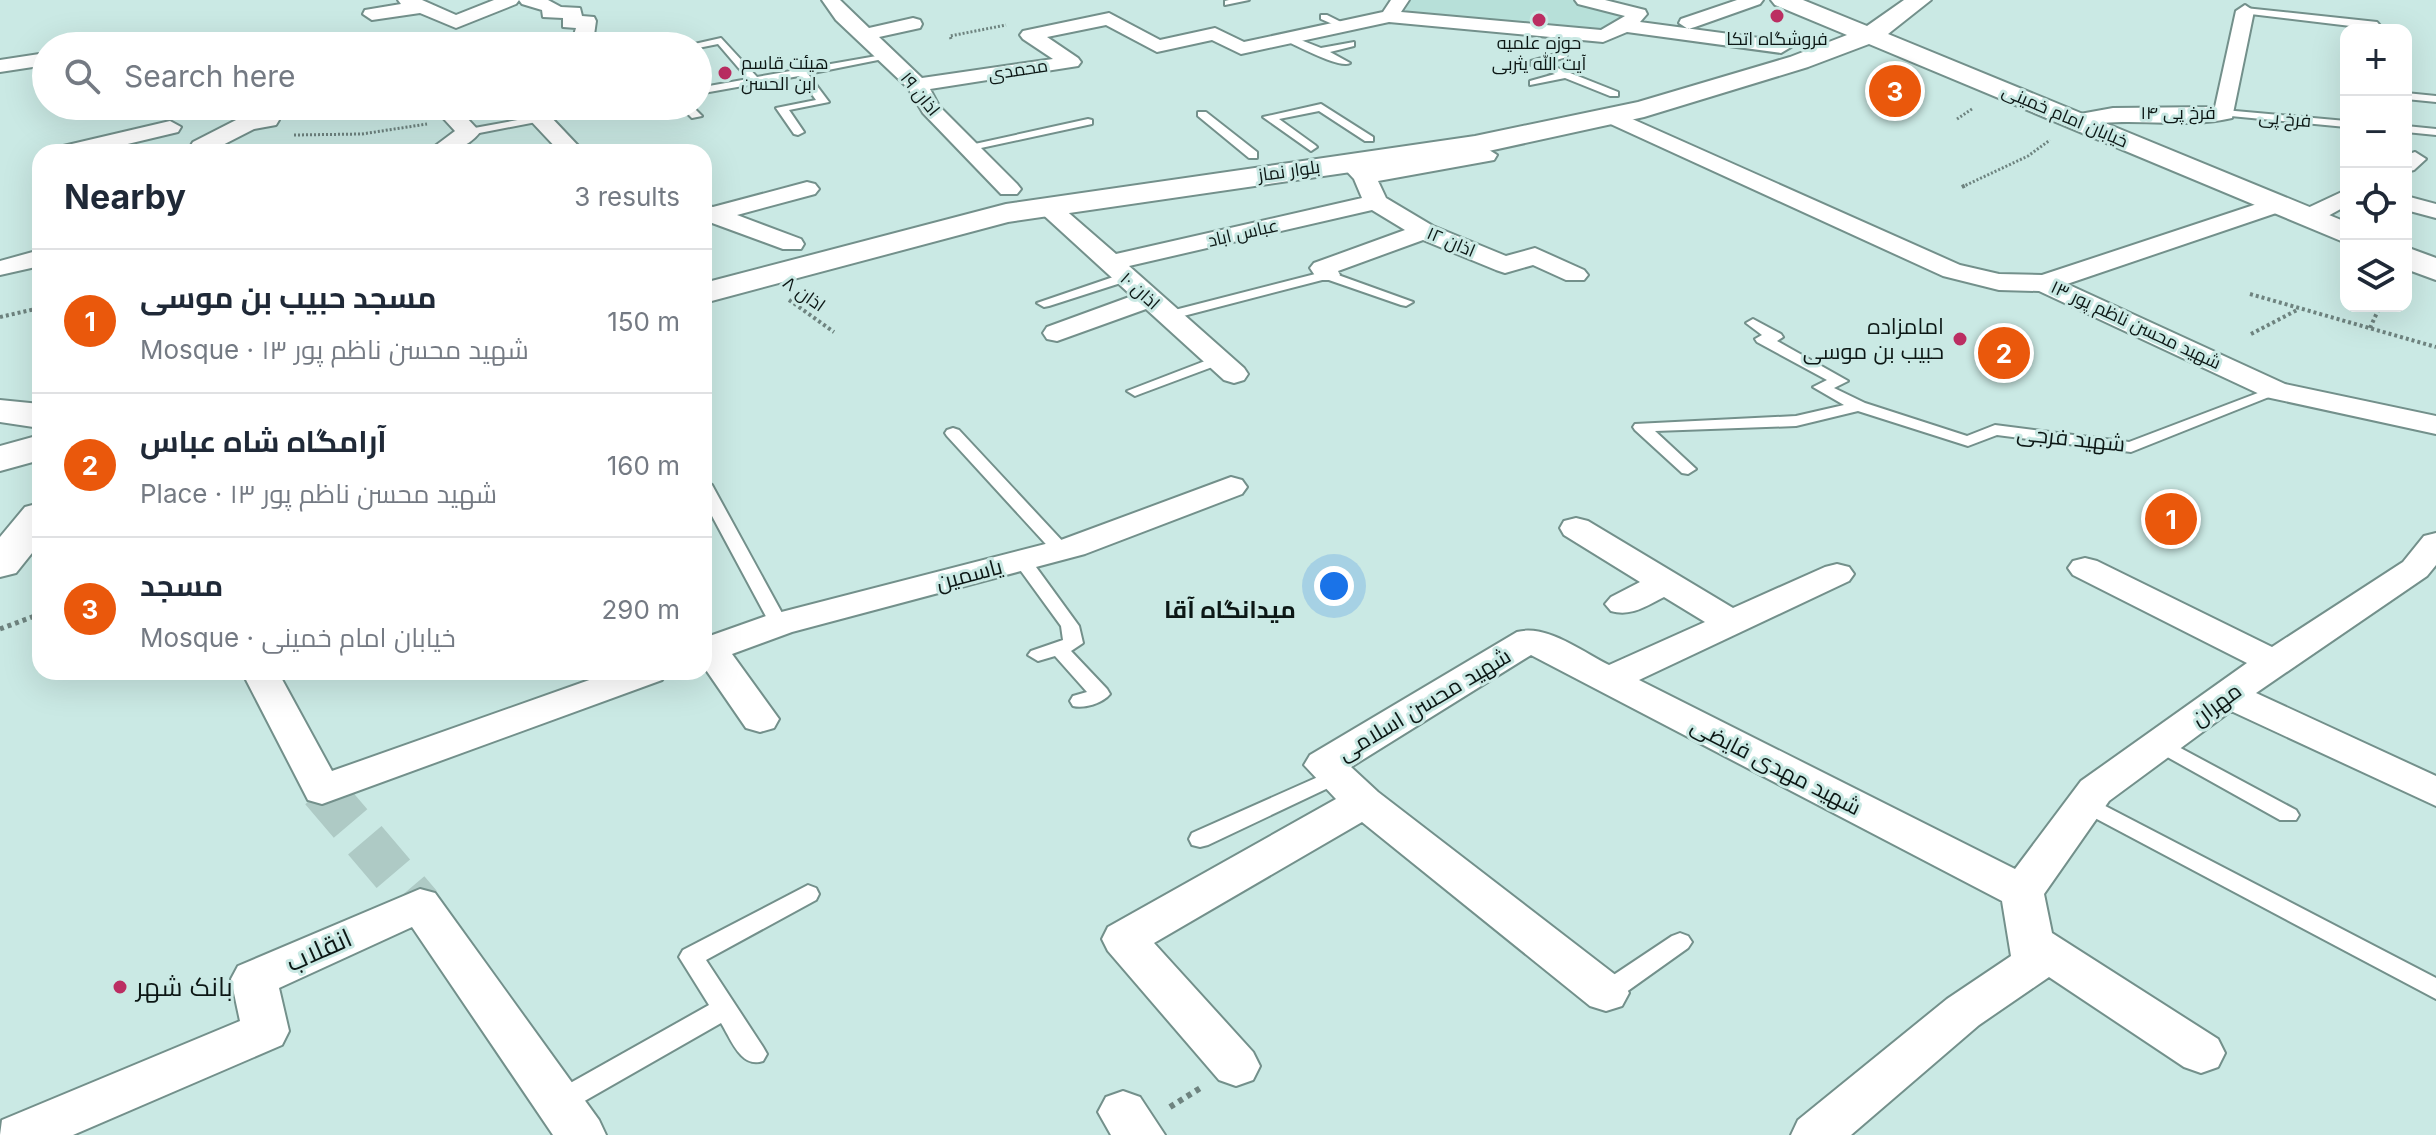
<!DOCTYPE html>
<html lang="en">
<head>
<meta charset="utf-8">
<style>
  body { margin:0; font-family:Inter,Cairo,sans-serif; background:#f6f6f7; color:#1f2937 }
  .controls { position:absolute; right:24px; top:24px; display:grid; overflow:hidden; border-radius:16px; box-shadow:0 8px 32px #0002 }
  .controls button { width:72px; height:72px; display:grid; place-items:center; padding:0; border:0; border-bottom:2px solid #e0e1e3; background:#fff; color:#1f2937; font:40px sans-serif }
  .you { position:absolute; left:1334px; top:586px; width:28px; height:28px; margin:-20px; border:6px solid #fff; border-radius:50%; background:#1a73e8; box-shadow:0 0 0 12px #1a73e833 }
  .badge { display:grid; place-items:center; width:52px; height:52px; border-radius:50%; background:#ea580c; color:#fff; font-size:26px; font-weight:700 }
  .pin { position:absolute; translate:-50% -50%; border:4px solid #fff; box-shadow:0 2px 8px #0006 }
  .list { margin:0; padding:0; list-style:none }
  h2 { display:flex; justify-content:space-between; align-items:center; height:104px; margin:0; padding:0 32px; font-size:34px }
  h2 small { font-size:26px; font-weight:400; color:#747a83 }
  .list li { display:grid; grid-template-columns:52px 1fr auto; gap:24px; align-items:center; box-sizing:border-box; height:144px; padding:0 32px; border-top:2px solid #e0e1e3 }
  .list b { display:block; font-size:30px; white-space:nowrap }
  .list p { margin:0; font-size:26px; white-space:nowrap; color:#747a83 }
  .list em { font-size:26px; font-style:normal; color:#747a83 }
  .icon { flex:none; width:44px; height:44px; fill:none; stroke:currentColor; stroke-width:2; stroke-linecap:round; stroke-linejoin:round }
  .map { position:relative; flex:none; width:2436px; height:1135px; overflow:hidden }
  .search { position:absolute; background:#fff; box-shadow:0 8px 32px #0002; left:32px; top:32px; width:680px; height:88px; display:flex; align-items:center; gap:20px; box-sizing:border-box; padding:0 28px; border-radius:44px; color:#747a83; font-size:30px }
  .panel { position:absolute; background:#fff; box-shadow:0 8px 32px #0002; left:32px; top:144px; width:680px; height:536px; border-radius:24px }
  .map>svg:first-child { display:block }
  .built { fill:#b7e0d9 }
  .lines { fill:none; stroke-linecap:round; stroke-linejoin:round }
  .minor-tunnel { stroke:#aecac5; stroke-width:44; stroke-dasharray:44 22; stroke-linecap:butt }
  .service-casing { stroke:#73908b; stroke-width:4 }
  .minor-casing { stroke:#73908b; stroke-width:4 }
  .secondary-casing { stroke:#73908b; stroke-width:4 }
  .path-far3 { stroke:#6e837f; stroke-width:3; stroke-dasharray:2 2; stroke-linecap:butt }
  .path-far2 { stroke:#6e837f; stroke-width:4; stroke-dasharray:3 3; stroke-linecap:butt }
  .path-far1 { stroke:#6e837f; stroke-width:5; stroke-dasharray:4 4; stroke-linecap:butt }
  .path { stroke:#6e837f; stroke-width:6; stroke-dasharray:5 5; stroke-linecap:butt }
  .service { fill:#fff; fill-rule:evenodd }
  .minor { fill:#fff; fill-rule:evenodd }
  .secondary { fill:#fff; fill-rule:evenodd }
  .poi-dot { fill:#bb2e62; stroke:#cae9e4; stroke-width:3 }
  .labels { text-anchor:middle; stroke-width:6; stroke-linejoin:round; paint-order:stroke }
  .far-poi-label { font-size:18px; fill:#0c1715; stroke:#cae9e4 }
  .far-street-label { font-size:18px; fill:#0c1715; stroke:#cae9e4 }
  .poi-label { font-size:22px; fill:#0c1715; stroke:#cae9e4; text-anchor:end }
  .street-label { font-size:22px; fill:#0c1715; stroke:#cae9e4 }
  .neighbourhood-label { font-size:24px; font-weight:bold; fill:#0c1715; stroke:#cae9e4 }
  .near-street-label { font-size:26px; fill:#0c1715; stroke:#cae9e4 }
  .near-poi-label { font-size:26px; fill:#0c1715; stroke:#cae9e4; text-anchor:start }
</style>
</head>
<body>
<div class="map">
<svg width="2436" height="1135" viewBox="0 0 2436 1135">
  <rect width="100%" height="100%" fill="#cae9e4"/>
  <path class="built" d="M1409,0H1572L1626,14L1617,25L1598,32L1400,15Z"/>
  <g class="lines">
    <path class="minor-tunnel" d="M322,790L420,905"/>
    <g class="service-casing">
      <path id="service" d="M1229,0H1249L1225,5V1Z
        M2245,8L2377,22L2384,30L2242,13L2240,11Z
        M1321,15H1327L1349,26L1344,29L1321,19Z
        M1288,35L1321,48L1354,42V46L1330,52L1350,63C1340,69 1298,46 1284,40L1283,38Z
        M721,38L757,77L888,54L893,57L808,74L829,102L789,110L804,132L798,135L794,134L776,108L816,100L799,76L698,94V88L748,79L718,44L698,48L690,45Z
        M1563,52L1567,53V57L1545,63L1618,92V96H1610L1565,78L1530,85V81L1555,74L1531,65V61Z
        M2406,93L2436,96V102L2406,99Z
        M1321,104L1373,137V141H1365L1319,111L1279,119L1315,145L1317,147L1311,151L1263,117Z
        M105,106H126L84,117L78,114Z
        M594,106H619L469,135L463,132L469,129Z
        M680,106H692L702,116L692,118Z
        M2224,110L2346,121V127L2220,115L2218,113Z
        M1198,112H1206L1257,152V158H1249L1198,116Z
        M1088,119L1092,120V124L967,151L961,147Z
        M2406,126L2436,129V135L2406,132Z
        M1327,271L1413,302L1406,306L1401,305L1326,279L1168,320L1161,316L1163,313Z
        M1125,273L1132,277L1130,280L1049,306L1044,307L1037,303Z
        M1753,319L1781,334L1783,337L1777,341L1848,381L1834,388L1865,403L1967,436L1995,425L2129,442L2271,388H2281L2284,391L2131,452L1997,435L1968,446L1858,411L1796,426L1655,431L1696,469L1688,474L1682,473L1635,430L1633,427L1635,424L1796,416L1844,405L1813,387L1827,380L1757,342L1755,339L1762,335L1746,323Z
        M1218,356L1225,360L1223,363L1140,394L1135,396L1127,391Z
        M953,428L959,430L1067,546L1070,550L1067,554H1055L947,436L945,433L947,430Z
        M704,480L712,485L788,624L786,628L779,630L770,624L704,501Z
        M1022,555L1028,556L1079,626L1083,643L1071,651L1107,689L1110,694C1103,703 1084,709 1073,706L1070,701L1073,696L1087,692L1055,656L1038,661L1028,655L1031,651L1063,640L1061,626L1013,560Z
        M2160,737L2296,810L2299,815L2296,820H2280L2153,749L2150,744L2153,739Z
        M1336,769L1343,771L1347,776L1343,781L1208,845L1200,847L1192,845L1189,839L1192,833Z
        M2086,796L2436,978V999L2078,809L2075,804L2078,799Z
        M808,885L816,888L819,894L816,900L706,960L763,1047L767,1054L763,1061C741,1069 731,1039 721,1023L567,1111L558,1114L549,1111L545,1103L549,1095L709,1005L679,957L683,950Z
        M1680,933L1688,936L1692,942L1688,948L1615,1000L1606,1003L1597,1000L1594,993L1597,986L1672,936Z"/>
    </g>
    <g class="minor-casing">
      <path id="minor" d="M398,0H422L456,15L494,0H548L561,7L580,8L582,16L594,17L596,21L594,35L584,41L574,35L576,28L563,27V18L543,17L542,10L522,4L519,0L516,4L456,28L420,13L372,20L363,14L365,10L401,4Z
        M822,0H840L869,28L913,18L920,20L922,24L920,28L879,37L922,78L1053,59L1023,39L1020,35L1023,31L1109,13L1160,40L1215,28L1244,42L1383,12L1391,0H1409L1401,12L1601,30L1625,16L1578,4L1575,0H1605L1645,10L1647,14L1640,22L1781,41L1791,47L1781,53L1627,32L1603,42L1389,22L1241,54L1212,40L1157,52L1106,25L1047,37L1078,58L1081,62L1078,66L930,89L939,106L1017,184L1021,189L1017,194H1001L923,113L908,88L836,20Z
        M1737,0H1763L1760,4L1695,27L1688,29L1679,23L1681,19Z
        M2245,5L2254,11L2232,118C2181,130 2128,115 2077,127L2066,121L2069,116L2113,108L2215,107L2236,11Z
        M46,53V65L0,72V60Z
        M439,106H461L465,116L480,132C466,150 448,152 427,152L455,131L444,119Z
        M1612,110L1960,265L1999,274L2042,275L2269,200H2285L2289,205L2285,210L2067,284L2285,384L2436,416V434L2266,397L2039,291L1999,290L1943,276L1604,121L1601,116Z
        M540,113L548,114L584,152H560L529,119Z
        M268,114L276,115L279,120L276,125L254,129L209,152H193L190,147L193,142L240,118Z
        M170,121L181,127L178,132L94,152H56L59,147Z
        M1486,148L1497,155L1494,160L1378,181L1386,198L1433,226L1506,256L1535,248L1584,270L1588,275L1584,280H1566L1533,265L1505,273L1496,270L1423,240L1338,271L1340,275L1336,280H1318L1310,268L1314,263L1405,230L1372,210L1129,266L1244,368L1248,374L1244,380L1234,383L1224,380L1146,309L1057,341L1047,339L1043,333L1047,327L1132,296L1039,211L1035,206L1039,201H1055L1116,254L1362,198L1354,179L1339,163L1342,158H1358L1369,168Z
        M2415,152L2426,159L2414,170L2406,172V155Z
        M807,182L815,184L819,189L815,194L737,215L801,239L804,244L801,249H783L704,220V205L713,207Z
        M2346,190V206L2317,222H2299L2296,217L2299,212Z
        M2406,196L2436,204V218L2406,210Z
        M40,250V266L0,275V261Z
        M1231,477L1242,480L1247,487L1242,494L1085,554L792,632L732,654L779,719L774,728L760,732L746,728L704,667V638L766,616L1061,540Z
        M1576,518L1588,521L1733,608L1825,567L1837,564L1849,567L1854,574L1849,581L1639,680L2015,869L2081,781L2247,663L2073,575L2068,568L2073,561L2085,558L2097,561L2272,647L2403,562L2424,536L2436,533V565L2427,576L2256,693L2436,776V806L2231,711L2109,801L2044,894L2052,933L2218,1039L2225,1053L2218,1067L2201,1073L2184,1067L2049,977L1979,1025L1851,1135H1791L1798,1120L1947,999L2011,956L2002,901L1531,655L1351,767L1378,792L1622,980L1629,993L1622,1006L1606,1011L1590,1006L1362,822L1154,943L1253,1052L1260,1066L1253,1080L1236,1086L1219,1080L1108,951L1102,939L1108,927L1336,799L1304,765L1310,755L1517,632C1547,624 1582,652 1609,665L1705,622L1664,597C1646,606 1631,617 1611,611L1605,604L1611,597L1640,582L1564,535L1560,528L1564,521Z
        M242,672H278L332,771L612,672H667L662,680L322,804L308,800Z
        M420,889L435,893L599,1120L606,1135H553L412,927L279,988L289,1031L282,1045L73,1135H0L2,1120L240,1021L231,979L238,966Z
        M1123,1091L1140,1097L1165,1135H1111L1098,1112L1106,1097Z"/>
    </g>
    <g class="secondary-casing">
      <path id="secondary" d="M1771,0H1803L1867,26L1904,0H1931L1888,34L2346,222V243L1869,44L1808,67L1644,117L1475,154L1008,222L704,303V283L1006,204L1475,136L1638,102L1790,57L1847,35L1775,5Z
        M2406,247L2436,258V280L2406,269Z
        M0,400L40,404V428L0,422Z
        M40,435V460L0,471V446Z
        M40,503V543L16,573L0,577V537L25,507Z"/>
    </g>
    <path class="path-far3" d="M951,39L950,36L1006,25
      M1957,119L1972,109
      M294,135L362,134L427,124
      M1962,187L2028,156L2050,140"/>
    <path class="path-far2" d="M1962,187L1966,185
      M2250,294L2436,347
      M789,300L834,332
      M0,317L40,308
      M2370,328L2380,306
      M2251,334L2299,309"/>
    <path class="path-far1" d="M0,629L40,614"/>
    <path class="path" d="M1170,1107L1202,1087"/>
    <use href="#service" class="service"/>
    <use href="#minor" class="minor"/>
    <use href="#secondary" class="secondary"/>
  </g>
  <g class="poi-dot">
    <circle cx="1777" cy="16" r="8"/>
    <circle cx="1539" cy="20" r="8"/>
    <circle cx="725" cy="73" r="8"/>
    <circle cx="1960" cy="339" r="8"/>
    <circle cx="120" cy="987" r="8"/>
  </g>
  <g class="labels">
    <g class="far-poi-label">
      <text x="1777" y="45">فروشگاه اتکا</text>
      <text x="1539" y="49">حوزه علمیه<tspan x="1539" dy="21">آیت الله یثربی</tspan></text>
      <text x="741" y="69" text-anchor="start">هیئت قاسم<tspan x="741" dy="21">ابن الحسن</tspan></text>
    </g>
    <g class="far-street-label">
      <text transform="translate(1018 70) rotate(-9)" y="6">محمدی</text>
      <text transform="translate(920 94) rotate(51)" y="6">اذان ۱۹</text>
      <text x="2178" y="119">فرخ پی ۱۴</text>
      <text transform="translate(2065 116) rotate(23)" y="6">خیابان امام خمینی</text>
      <text transform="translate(2285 119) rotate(5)" y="6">فرخ پی</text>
      <text transform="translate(1289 171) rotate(-8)" y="6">بلوار نماز</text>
      <text transform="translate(1243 233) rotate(-13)" y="6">عباس اباد</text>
      <text transform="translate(1451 242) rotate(23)" y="6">اذان ۱۲</text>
      <text transform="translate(1140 291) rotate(42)" y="6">اذان ۱۰</text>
      <text transform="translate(804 294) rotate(35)" y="6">اذان ۸</text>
      <text transform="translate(2136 325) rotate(25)" y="6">شهید محسن ناظم پور ۱۳</text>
    </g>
    <g class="poi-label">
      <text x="1944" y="334">امامزاده<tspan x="1944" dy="25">حبیب بن موسی</tspan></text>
    </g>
    <g class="street-label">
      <text transform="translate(2071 438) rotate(6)" y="8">شهید فرجی</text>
      <text transform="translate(969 574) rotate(-15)" y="8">یاسمین</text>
      <text transform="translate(1424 704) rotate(-31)" y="8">شهید محسن اسلامی</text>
      <text transform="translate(2216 704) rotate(-36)" y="8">مهران</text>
      <text transform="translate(1776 766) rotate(27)" y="8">شهید مهدی فایضی</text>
    </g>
    <g class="neighbourhood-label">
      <text x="1230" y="618">میدانگاه آقا</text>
    </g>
    <g class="near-street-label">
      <text transform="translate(319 950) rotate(-24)" y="9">انقلاب</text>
    </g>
    <g class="near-poi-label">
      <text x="136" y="996">بانک شهر</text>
    </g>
  </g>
</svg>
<div class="controls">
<button>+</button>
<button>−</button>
<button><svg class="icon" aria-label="locate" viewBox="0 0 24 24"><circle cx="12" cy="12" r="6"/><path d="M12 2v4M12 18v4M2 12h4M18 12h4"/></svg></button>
<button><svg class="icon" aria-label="layers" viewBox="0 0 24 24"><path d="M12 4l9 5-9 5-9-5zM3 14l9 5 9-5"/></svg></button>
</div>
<div class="you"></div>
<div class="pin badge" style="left:2171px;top:519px">1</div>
<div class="pin badge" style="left:2004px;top:353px">2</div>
<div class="pin badge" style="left:1895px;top:91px">3</div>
<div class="search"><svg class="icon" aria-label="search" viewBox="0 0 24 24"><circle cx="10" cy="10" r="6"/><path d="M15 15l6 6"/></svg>Search here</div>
<section class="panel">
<h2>Nearby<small>3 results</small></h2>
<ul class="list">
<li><span class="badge">1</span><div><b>مسجد حبیب بن موسی</b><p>Mosque · شهید محسن ناظم پور ۱۳</p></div><em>150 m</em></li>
<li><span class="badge">2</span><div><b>آرامگاه شاه عباس</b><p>Place · شهید محسن ناظم پور ۱۳</p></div><em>160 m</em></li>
<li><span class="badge">3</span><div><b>مسجد</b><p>Mosque · خیابان امام خمینی</p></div><em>290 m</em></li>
</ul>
</section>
</div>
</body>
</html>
